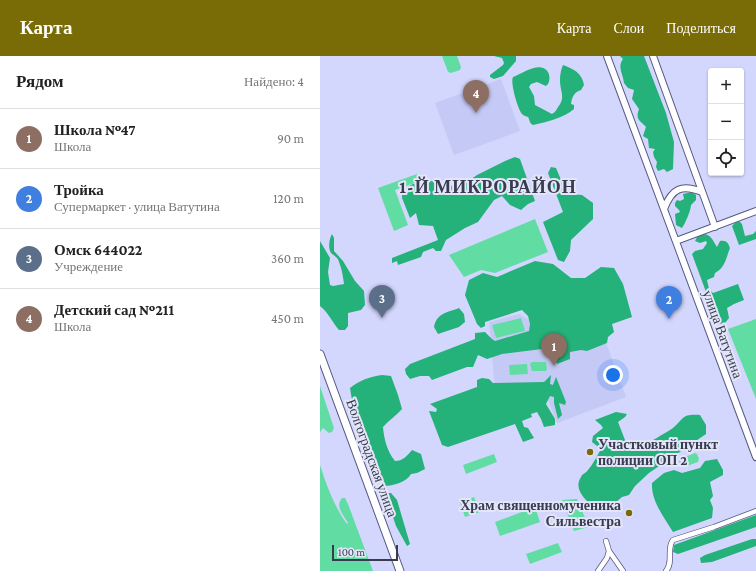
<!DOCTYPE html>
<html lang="ru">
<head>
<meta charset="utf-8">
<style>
  body { margin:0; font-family:"Crimson Pro",serif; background:#f6f6f6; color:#222 }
  .controls { position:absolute; right:12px; top:12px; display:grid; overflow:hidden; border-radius:4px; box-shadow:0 1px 3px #0004 }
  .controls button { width:36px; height:36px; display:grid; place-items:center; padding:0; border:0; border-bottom:1px solid #e0e0e0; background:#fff; color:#222; font:20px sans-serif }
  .scale { position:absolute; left:12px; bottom:10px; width:66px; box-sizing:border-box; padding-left:4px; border:2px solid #393b4e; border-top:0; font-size:11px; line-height:14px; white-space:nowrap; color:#393b4e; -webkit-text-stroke:3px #e3e5f9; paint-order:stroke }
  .you { position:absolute; left:293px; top:319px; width:14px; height:14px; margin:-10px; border:3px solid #fff; border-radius:50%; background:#1a73e8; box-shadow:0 0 0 6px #1a73e833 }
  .badge { display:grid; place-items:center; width:26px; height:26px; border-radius:50%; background:#796c06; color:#fff; font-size:13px; font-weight:700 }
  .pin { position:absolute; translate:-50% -33px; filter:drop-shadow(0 1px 2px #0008) }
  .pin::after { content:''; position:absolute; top:21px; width:14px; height:12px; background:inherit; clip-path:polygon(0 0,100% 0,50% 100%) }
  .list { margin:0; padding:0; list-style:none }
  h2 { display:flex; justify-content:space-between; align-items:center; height:52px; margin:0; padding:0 16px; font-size:17px }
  h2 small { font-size:13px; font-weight:400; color:#767676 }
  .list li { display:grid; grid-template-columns:26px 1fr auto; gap:12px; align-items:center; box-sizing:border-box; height:60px; padding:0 16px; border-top:1px solid #e0e0e0 }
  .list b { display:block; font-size:15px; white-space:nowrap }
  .list p { margin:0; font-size:13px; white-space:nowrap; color:#767676 }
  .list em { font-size:13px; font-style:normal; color:#767676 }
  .icon { flex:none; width:22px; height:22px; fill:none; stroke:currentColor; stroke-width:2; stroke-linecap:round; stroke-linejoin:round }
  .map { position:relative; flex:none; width:436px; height:515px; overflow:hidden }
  header { display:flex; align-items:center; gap:24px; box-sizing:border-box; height:56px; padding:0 20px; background:#796c06; color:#fff }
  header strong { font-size:19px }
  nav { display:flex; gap:22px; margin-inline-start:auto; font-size:14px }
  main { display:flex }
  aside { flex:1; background:#fff }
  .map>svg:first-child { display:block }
  .built { fill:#c5c9f5 }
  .green { fill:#61dda4 }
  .forest { fill:#24b17a }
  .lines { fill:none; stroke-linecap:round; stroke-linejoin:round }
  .minor-casing { stroke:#575982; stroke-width:6 }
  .secondary-casing { stroke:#575982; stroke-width:8 }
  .primary-casing { stroke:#575982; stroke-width:9 }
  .minor { stroke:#fff; stroke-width:4.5 }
  .secondary { stroke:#fff; stroke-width:6 }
  .primary { stroke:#fff; stroke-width:7 }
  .poi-dot { fill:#796c06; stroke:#e3e5f9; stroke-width:1.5 }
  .labels { text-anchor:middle; stroke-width:4; stroke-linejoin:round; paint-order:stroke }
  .street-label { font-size:14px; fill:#393b4e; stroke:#e3e5f9 }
  .poi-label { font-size:14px; font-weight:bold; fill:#393b4e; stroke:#e3e5f9; text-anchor:start }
  .district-label { font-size:18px; font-weight:bold; letter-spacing:1px; fill:#393b4e; stroke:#e3e5f9 }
</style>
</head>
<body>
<header>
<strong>Карта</strong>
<nav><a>Карта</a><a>Слои</a><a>Поделиться</a></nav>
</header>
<main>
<aside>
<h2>Рядом<small>Найдено: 4</small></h2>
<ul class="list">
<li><span class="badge" style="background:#8d6e63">1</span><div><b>Школа №47</b><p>Школа</p></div><em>90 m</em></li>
<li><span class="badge" style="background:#3f7fe0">2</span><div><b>Тройка</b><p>Супермаркет · улица Ватутина</p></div><em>120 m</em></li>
<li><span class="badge" style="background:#5c6f8a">3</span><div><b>Омск 644022</b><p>Учреждение</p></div><em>360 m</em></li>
<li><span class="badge" style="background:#8d6e63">4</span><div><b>Детский сад №211</b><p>Школа</p></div><em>450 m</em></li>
</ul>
</aside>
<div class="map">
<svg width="436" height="515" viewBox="0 0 436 515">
  <rect width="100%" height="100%" fill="#d3d6fd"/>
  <path class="built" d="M181,23L200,75L134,99L115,47Z
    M199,258L247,286L281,273L306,341L237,367L224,334H175L169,266Z"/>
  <path class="green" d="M122,0H137L141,11L140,14L131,17L128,16Z
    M97,118L100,125L75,134L88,169L74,175L58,132Z
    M215,163L228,196L175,217L161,214L144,221L129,199Z
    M201,262L205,275L176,282L172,269Z
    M436,263V343L408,273Z
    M212,306H226L227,313L226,315H212L210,308Z
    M207,308L208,318L190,319L189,309Z
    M0,330L14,372L12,376L9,377L3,372L0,376Z
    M375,397L377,398L379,403L378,406L364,411H362L359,406L360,403Z
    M174,398L177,406L146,418L143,409Z
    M0,409C6,428 15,452 27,468L28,467C23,459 15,450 22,442H25L28,448L53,515H0Z
    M154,441L160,456L145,461L140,446Z
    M257,443L269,471L254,475L242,444Z
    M215,451L220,466L180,480L175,466Z
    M238,487L242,496L210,508L206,498Z"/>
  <path class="forest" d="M174,0H196V5L183,20L174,23L170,21V19L183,9L184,7L182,2Z
    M300,0H324L346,57L354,86L353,113L347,116L344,113L338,115L336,111L337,106L334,101L333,96L335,93L329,92L328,83L323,80L326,71C320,64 315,64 319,53L312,43L314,34L308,32L304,27C303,18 297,11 303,3Z
    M243,9C254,13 262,17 264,29L261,34C254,36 252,41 251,48L254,49V53C243,62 227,66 213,69C209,67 210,64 208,61C206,60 204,60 202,58C198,53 190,27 193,21C202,18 220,4 228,16C230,20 230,24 228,28L226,30L217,26L211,28L209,31L214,40L215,49L232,58C235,56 236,55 238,51C246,41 240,36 240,24C240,18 241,14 243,9Z
    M195,101L200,103L215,145L208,148L201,154L190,149L182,140L174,144L158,166L145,172L126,184L121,195H116L113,192L103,196L101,201L78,209L77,205L72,207V202L118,184L113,170L99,169L96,157L90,162L82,142V134L93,128L112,125L124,131L137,129L150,124L157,119L185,105Z
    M231,111L236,112L247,138L262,139L273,147V163L251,184L250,195L244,206L238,204L223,166L243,156L228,117Z
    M372,136L376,139V144L371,149C371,154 365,168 362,172L356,169L355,158L360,156L359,154L355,150V147L357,144L360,145L364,143L363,138Z
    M419,165L422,168L425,180L433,178L436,175V183L419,189L412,170L415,167Z
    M12,178L14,182V195L23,205L35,225L44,235L45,249L41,254L28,257V270L25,274H19C13,267 8,256 0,250V185L10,202L8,216L10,229L13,230L24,228C23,221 22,213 19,206C18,201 14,200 11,197C8,192 9,183 12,178Z
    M383,178C391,178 393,185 397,191L400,185C407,184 408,187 410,192C406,202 405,212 395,217L394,221L387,224L389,233L393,237L418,228L424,244L414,248L407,252L409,262L405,267L399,268L396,263L372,198L375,195L383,193L387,187L386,185L380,187L375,185L377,181Z
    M215,205L233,208L251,222H265L281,211L294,212L303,228L312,261L292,268L294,276L288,281L287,287L267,295L261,294L250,296V303L237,308L230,292L182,298L167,303L158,299L153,311H147L112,324L109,320H100L90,323L86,318L85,313L90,308L155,283V277L165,276L172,283L175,285L209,275L210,268L208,260L202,254L165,266V270L161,272L157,268L145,239L149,224L163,217L177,221Z
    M139,252L144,258L145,266L139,271L118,278L114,271C117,257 126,257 139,252Z
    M62,319L71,320L78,339L82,353C76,360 69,364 63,371C64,383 67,395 75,405C83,405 87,400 92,394L101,398L105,413L97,417L91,418C87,426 73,430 64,430L56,413L32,344L30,332C40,324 49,321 62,319Z
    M231,319L230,328L233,329L236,321L246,346L245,349L239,347L242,359L238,363L234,347V341L230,340L226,348L235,363V369L224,371L221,363L217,356L211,358L212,361L202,365L204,371L208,372L214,382L203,386L195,368L128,391L122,389L109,355L116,356L117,353L110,348L157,331V324L162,322L169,323L173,327L224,326Z
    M296,356L307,358L305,361L298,366L305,384L309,390C312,390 316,391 319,390C328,388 345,377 353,372C365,362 361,358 380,359L386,369V378L329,417L315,430L309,439L302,441L288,453L278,454C269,448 252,434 261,421C262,418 266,417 268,414C273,408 277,400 281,393L272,386L273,380L283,372L281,369L275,364Z
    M397,403L403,414V419L390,426L393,440L390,444L393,452L392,462L353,476C344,461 331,445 332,427L344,417L354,414L362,417L380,412L385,405Z
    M65,437H71L77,444L90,488L87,490L76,470L70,452L63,440Z
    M436,459V471L358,498L353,496L354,489Z
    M432,483H436V490L392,506L381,507L380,502L385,499Z"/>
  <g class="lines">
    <g class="minor-casing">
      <path id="minor" d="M286,485L289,495L303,515
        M278,515L287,502L289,495
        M346,515C354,506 346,493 353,484L394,471L436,455"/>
    </g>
    <g class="secondary-casing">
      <path id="secondary" d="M287,0L436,401
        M333,0L395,171
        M344,153C352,132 362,128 382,136
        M356,185L436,155"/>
    </g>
    <g class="primary-casing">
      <path id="primary" d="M0,298L80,515"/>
    </g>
    <use href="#minor" class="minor"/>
    <use href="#secondary" class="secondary"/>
    <use href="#primary" class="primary"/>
  </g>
  <g class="poi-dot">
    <circle cx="270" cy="396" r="4"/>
    <circle cx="309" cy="457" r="4"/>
  </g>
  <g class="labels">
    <g class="street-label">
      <text transform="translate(403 278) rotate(70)" y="5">улица Ватутина</text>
      <text transform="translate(52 402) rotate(70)" y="5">Волгоградская улица</text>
    </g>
    <g class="poi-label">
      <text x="278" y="393">Участковый пункт<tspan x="278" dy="16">полиции ОП 2</tspan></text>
      <text x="301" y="454" text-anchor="end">Храм священномученика<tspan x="301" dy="16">Сильвестра</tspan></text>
    </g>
    <g class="district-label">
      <text x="168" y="137">1-Й МИКРОРАЙОН</text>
    </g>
  </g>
</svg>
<div class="controls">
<button>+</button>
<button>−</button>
<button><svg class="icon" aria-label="locate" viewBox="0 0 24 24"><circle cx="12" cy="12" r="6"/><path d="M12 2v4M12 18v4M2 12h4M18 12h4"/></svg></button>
</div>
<div class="scale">100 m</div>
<div class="you"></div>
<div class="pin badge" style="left:234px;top:310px;background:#8d6e63">1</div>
<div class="pin badge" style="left:349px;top:263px;background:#3f7fe0">2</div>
<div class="pin badge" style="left:62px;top:262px;background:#5c6f8a">3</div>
<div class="pin badge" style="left:156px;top:57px;background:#8d6e63">4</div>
</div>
</main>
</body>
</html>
